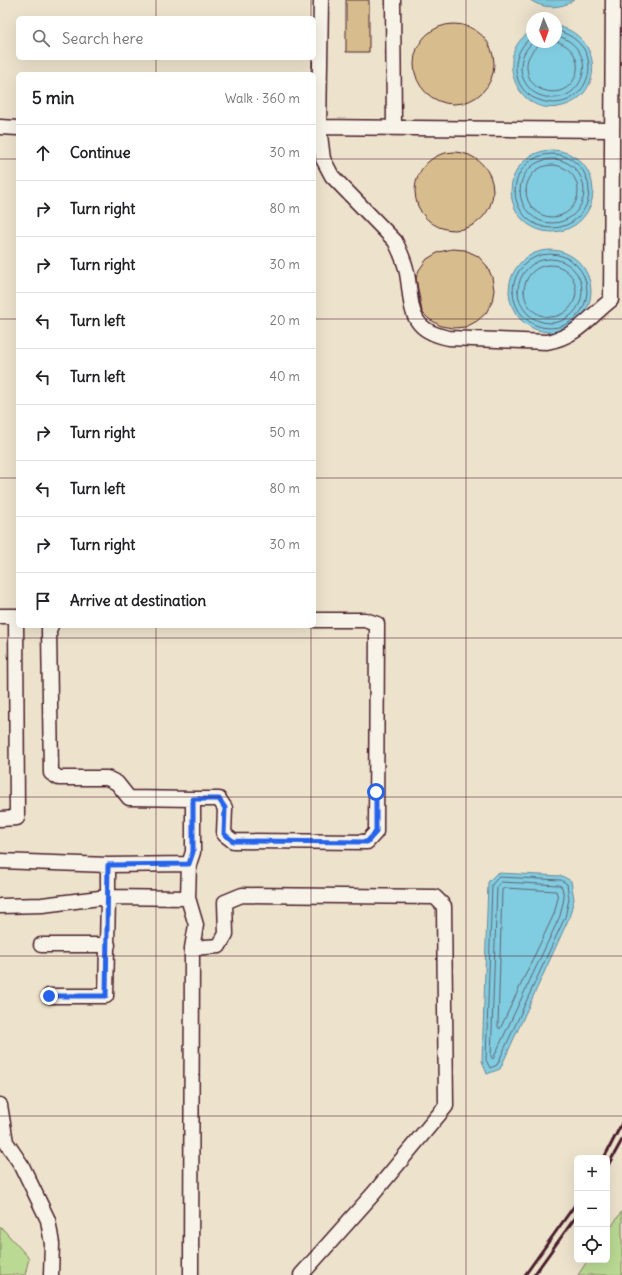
<!DOCTYPE html>
<html lang="en">
<head>
<meta charset="utf-8">
<style>
  body { margin:0; font-family:Delius,sans-serif; background:#f2f2f2; color:#202124 }
  .controls { position:absolute; right:12px; bottom:12px; display:grid; overflow:hidden; border-radius:6px; box-shadow:0 4px 16px #0002 }
  .controls button { width:36px; height:36px; display:grid; place-items:center; padding:0; border:0; border-bottom:1px solid #e0e0e0; background:#fff; color:#202124; font:20px sans-serif }
  .compass { position:absolute; left:526px; top:12px; width:36px; height:36px; border-radius:50%; background:#fff; box-shadow:0 4px 16px #0002; rotate:178deg }
  .stop { position:absolute; width:12px; height:12px; margin:-9px; border:3px solid #2563eb; border-radius:50%; background:#fff }
  .stop.end { background:#2563eb; border-color:#fff; box-shadow:0 1px 4px #0008 }
  .list { margin:0; padding:0; list-style:none }
  h2 { display:flex; justify-content:space-between; align-items:center; height:52px; margin:0; padding:0 16px; font-size:17px }
  h2 small { font-size:13px; font-weight:400; color:#757577 }
  .list li { display:grid; grid-template-columns:26px 1fr auto; gap:12px; align-items:center; box-sizing:border-box; height:56px; padding:0 16px; border-top:1px solid #e0e0e0 }
  .list b { display:block; font-size:15px; white-space:nowrap }
  .list em { font-size:13px; font-style:normal; color:#757577 }
  .icon { flex:none; width:22px; height:22px; fill:none; stroke:currentColor; stroke-width:2; stroke-linecap:round; stroke-linejoin:round }
  .map { position:relative; flex:none; width:622px; height:1275px; overflow:hidden }
  .search { position:absolute; background:#fff; box-shadow:0 4px 16px #0002; left:16px; top:16px; width:300px; height:44px; display:flex; align-items:center; gap:10px; box-sizing:border-box; padding:0 14px; border-radius:6px; color:#757577; font-size:15px }
  .panel { position:absolute; background:#fff; box-shadow:0 4px 16px #0002; left:16px; top:72px; width:300px; height:556px; border-radius:6px }
  .map>svg:first-child { display:block }
  .green { fill:#bada93; stroke:#827c5f }
  .water { fill:#80cce0; stroke:#6a8798 }
  .lines { fill:none; stroke-linecap:round; stroke-linejoin:round }
  .shore { stroke:#606473; stroke-width:1 }
  .building { fill:#d7bd8d; stroke:#4a1f2b }
  .minor-casing { stroke:#4a1f2b; stroke-width:17 }
  .minor { stroke:#f7f3e8; stroke-width:14 }
  .rail { stroke:#4a1f2b; stroke-width:3 }
  .route { stroke:#2563eb; stroke-width:5 }
  .grid { fill:none; stroke:#4a1f2b; stroke-width:1; stroke-opacity:0.55 }
</style>
</head>
<body>
<div class="map">
<svg width="622" height="1275" viewBox="0 0 622 1275">
  <rect width="100%" height="100%" fill="#ede3cd"/>
  <filter id="ink" filterUnits="userSpaceOnUse"><feTurbulence type="fractalNoise" baseFrequency=".025" numOctaves="2"/><feDisplacementMap in="SourceGraphic" scale="8" xChannelSelector="R" yChannelSelector="G"/><feConvolveMatrix kernelMatrix="1 2 1 2 8 2 1 2 1" color-interpolation-filters="sRGB"/></filter>
  <g filter="url(#ink)">
    <path class="green" d="M622,1211V1275H578L588,1260H607V1233Z
      M0,1226L29,1258L25,1275H0Z"/>
    <path class="water" d="M530,0H574C561,9 543,9 530,0Z
      M556,26C603,34 606,99 558,107C515,115 493,51 532,31V42H556Z
      M511 191a41 41 0 1 1 82 0a41 41 0 1 1-82 0Z
      M509 291a41 41 0 1 1 82 0a41 41 0 1 1-82 0Z
      M497,873L562,876L571,881L574,899L569,918L500,1069L487,1074L482,1061L488,882Z"/>
    <g class="lines">
      <path class="shore" d="M532,36C520,47 513,59 517,76C519,87 528,97 539,100C586,118 615,47 556,30
        M533,42C523,51 519,62 522,75C524,83 531,92 539,95C582,112 605,50 556,35
        M542,42C532,50 524,59 528,73C529,81 536,88 543,90C576,102 594,53 556,41
        M515 191a37 37 0 1 1 74 0a37 37 0 1 1-74 0Z
        M520 191a32 32 0 1 1 64 0a32 32 0 1 1-64 0Z
        M526 191a26 26 0 1 1 52 0a26 26 0 1 1-52 0Z
        M513 291a37 37 0 1 1 74 0a37 37 0 1 1-74 0Z
        M518 291a32 32 0 1 1 64 0a32 32 0 1 1-64 0Z
        M524 291a26 26 0 1 1 52 0a26 26 0 1 1-52 0Z
        M499,877L561,880L567,884L569,899L565,917L497,1065L490,1068L486,1060L492,885Z
        M501,882L559,885L562,887L564,898L560,916L493,1059L491,1057L497,887Z
        M505,888L556,891L558,898L554,914L500,1029L498,1027L502,890Z"/>
    </g>
    <path class="building" d="M346,0H369V52H346Z
      M414 64a40 40 0 1 1 80 0a40 40 0 1 1-80 0Z
      M415 191a39 39 0 1 1 78 0a39 39 0 1 1-78 0Z
      M452,249L465,250L478,256L487,266L492,277L494,290L492,302L486,313L477,321L466,327L453,328L441,326L429,319L422,312L416,278L419,270L427,259L439,252Z"/>
    <g class="lines">
      <g class="minor-casing">
        <path id="minor" d="M321,0L319,127L323,159L332,176L395,241C400,251 405,262 407,273C413,307 407,330 449,338L547,342C578,336 588,318 611,300L613,0
          M393,0L394,127
          M0,127L18,128
          M314,127L612,130
          M0,616H16L17,818L0,819
          M51,626L49,629L51,773L59,778H107L117,783L129,798L193,799V852L189,864
          M193,799H219L225,808L224,834L233,841L367,842L376,832L377,624L365,620H314
          M0,861L108,865V897L42,905L0,906
          M188,898L196,925L192,948L191,1275
          M41,945H108
          M192,948L219,946L226,934L225,902L242,895L435,897L444,906L446,1106L374,1193L301,1275
          M49,996H106L108,897L188,898L189,864L108,865
          M0,1105L6,1142L22,1166L48,1220L52,1244L51,1275"/>
      </g>
      <use href="#minor" class="minor"/>
      <path class="rail" d="M604,1158L622,1123
        M607,1167L622,1140
        M525,1275L577,1202
        M534,1275L577,1215"/>
    </g>
  </g>
  <g class="lines" filter="url(#ink)">
    <path class="route" d="M49,996H106L108,865L189,864L193,852V799H219L225,808L224,834L233,841L367,842L376,832V792"/>
  </g>
  <path class="grid" d="M156,0V18M311,0V18M466,0V1275M156,58V74M311,58V74M0,159H18M314,159H622M0,319H18M314,319H622M0,478H18M314,478H622M156,626V1275M311,626V1275M0,638H622M0,797H622M0,956H622M0,1116H622"/>
</svg>
<div class="controls">
<button>+</button>
<button>−</button>
<button><svg class="icon" aria-label="locate" viewBox="0 0 24 24"><circle cx="12" cy="12" r="6"/><path d="M12 2v4M12 18v4M2 12h4M18 12h4"/></svg></button>
</div>
<svg class="compass" viewBox="-18 -18 36 36"><path d="M0-13l5 13h-10z" fill="#e53935"/><path d="M0 13l5-13h-10z" fill="#757577"/></svg>
<div class="stop" style="left:376px;top:792px"></div>
<div class="stop end" style="left:49px;top:996px"></div>
<div class="search"><svg class="icon" aria-label="search" viewBox="0 0 24 24"><circle cx="10" cy="10" r="6"/><path d="M15 15l6 6"/></svg>Search here</div>
<section class="panel">
<h2>5 min<small>Walk · 360 m</small></h2>
<ul class="list">
<li><svg class="icon" aria-label="ahead" viewBox="0 0 24 24"><path d="M12 20V5M6 11l6-6 6 6"/></svg><div><b>Continue</b></div><em>30 m</em></li>
<li><svg class="icon" aria-label="right" viewBox="0 0 24 24"><path d="M7 20v-9h11M14 6l5 5-5 5"/></svg><div><b>Turn right</b></div><em>80 m</em></li>
<li><svg class="icon" aria-label="right" viewBox="0 0 24 24"><path d="M7 20v-9h11M14 6l5 5-5 5"/></svg><div><b>Turn right</b></div><em>30 m</em></li>
<li><svg class="icon" aria-label="left" viewBox="0 0 24 24"><path d="M17 20v-9H6M10 6l-5 5 5 5"/></svg><div><b>Turn left</b></div><em>20 m</em></li>
<li><svg class="icon" aria-label="left" viewBox="0 0 24 24"><path d="M17 20v-9H6M10 6l-5 5 5 5"/></svg><div><b>Turn left</b></div><em>40 m</em></li>
<li><svg class="icon" aria-label="right" viewBox="0 0 24 24"><path d="M7 20v-9h11M14 6l5 5-5 5"/></svg><div><b>Turn right</b></div><em>50 m</em></li>
<li><svg class="icon" aria-label="left" viewBox="0 0 24 24"><path d="M17 20v-9H6M10 6l-5 5 5 5"/></svg><div><b>Turn left</b></div><em>80 m</em></li>
<li><svg class="icon" aria-label="right" viewBox="0 0 24 24"><path d="M7 20v-9h11M14 6l5 5-5 5"/></svg><div><b>Turn right</b></div><em>30 m</em></li>
<li><svg class="icon" aria-label="arrive" viewBox="0 0 24 24"><path d="M6 21V4h12l-3 4 3 4H6"/></svg><div><b>Arrive at destination</b></div></li>
</ul>
</section>
</div>
</body>
</html>
